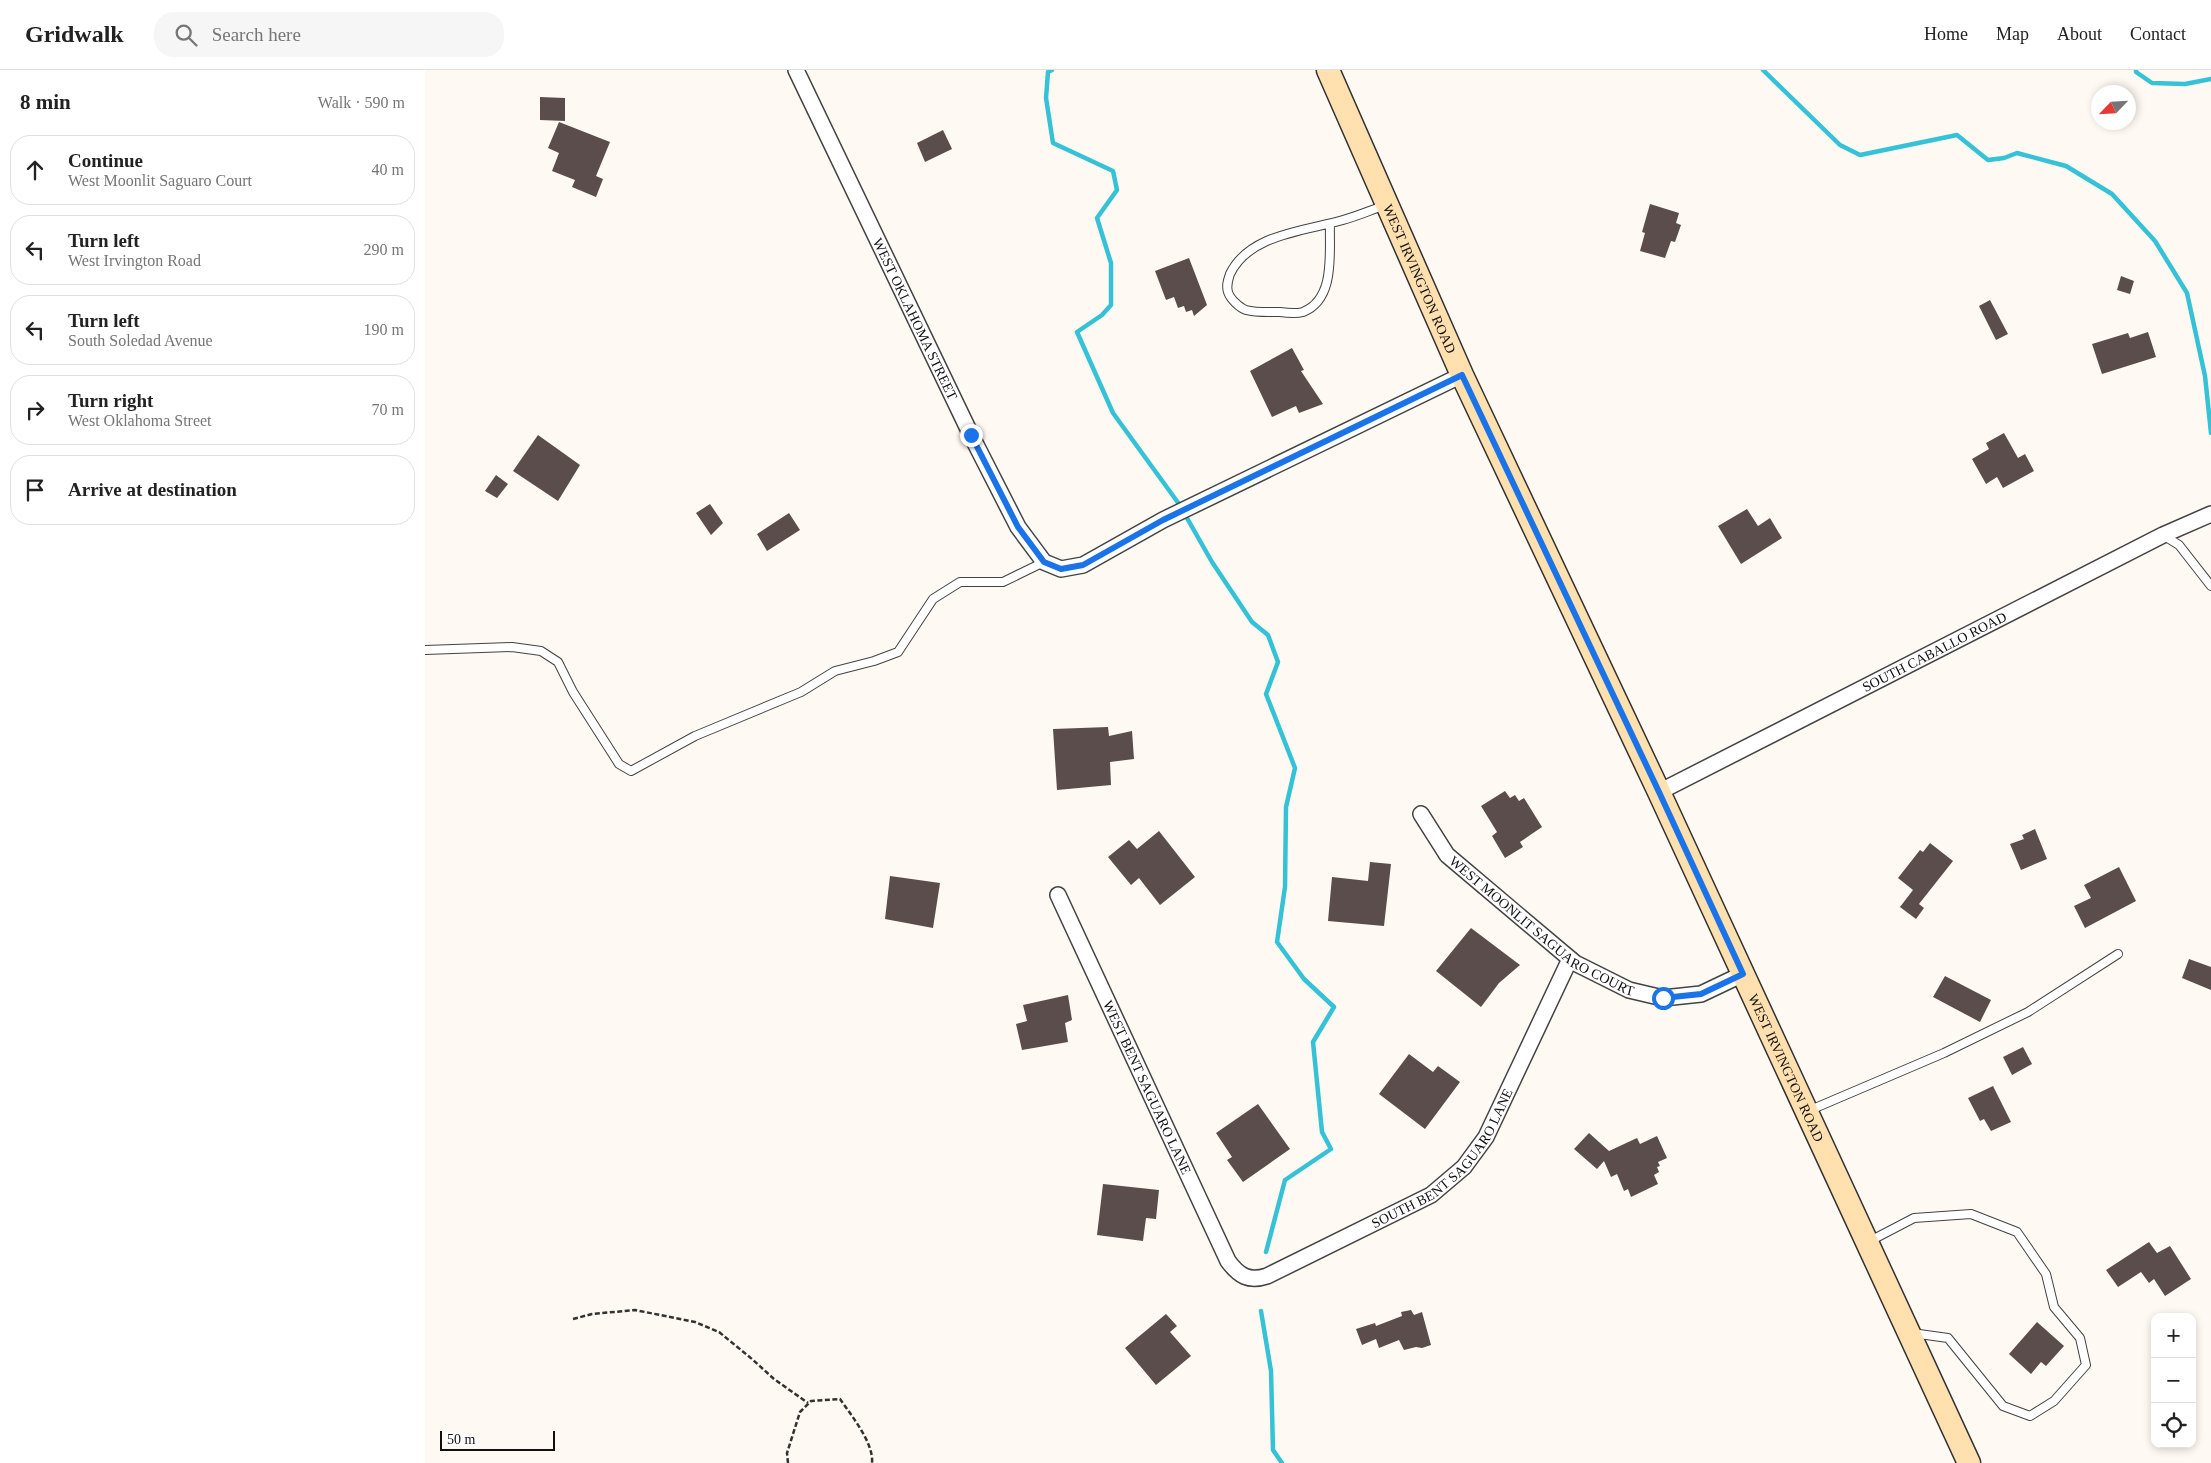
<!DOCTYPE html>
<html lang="en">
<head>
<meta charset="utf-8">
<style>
  body { margin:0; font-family:"Times New Roman",serif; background:#f6f6f6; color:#222 }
  .controls { position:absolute; right:15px; bottom:15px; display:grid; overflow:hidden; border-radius:10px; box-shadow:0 2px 8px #0003 }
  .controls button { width:45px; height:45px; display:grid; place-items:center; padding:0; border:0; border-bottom:1px solid #e0e0e0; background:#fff; color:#222; font:25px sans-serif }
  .compass { position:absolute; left:1666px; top:15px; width:45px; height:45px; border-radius:50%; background:#fff; box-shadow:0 2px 8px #0003; rotate:245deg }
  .scale { position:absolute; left:15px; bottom:12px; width:115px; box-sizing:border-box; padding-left:5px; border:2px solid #101010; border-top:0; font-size:14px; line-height:18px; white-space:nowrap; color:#101010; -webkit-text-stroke:4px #fff; paint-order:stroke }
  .stop { position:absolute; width:15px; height:15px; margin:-11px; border:4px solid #1a73e8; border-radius:50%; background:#fff }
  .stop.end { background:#1a73e8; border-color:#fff; box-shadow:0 1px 5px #0008 }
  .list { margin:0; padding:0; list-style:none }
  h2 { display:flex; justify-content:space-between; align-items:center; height:65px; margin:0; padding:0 20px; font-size:21px }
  h2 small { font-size:16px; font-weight:400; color:#767676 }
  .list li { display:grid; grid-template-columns:32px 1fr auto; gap:15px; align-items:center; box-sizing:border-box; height:70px; margin:0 10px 10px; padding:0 10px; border:1px solid #e0e0e0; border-radius:20px }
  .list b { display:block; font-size:19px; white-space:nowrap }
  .list p { margin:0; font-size:16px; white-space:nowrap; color:#767676 }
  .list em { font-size:16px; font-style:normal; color:#767676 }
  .icon { flex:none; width:28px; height:28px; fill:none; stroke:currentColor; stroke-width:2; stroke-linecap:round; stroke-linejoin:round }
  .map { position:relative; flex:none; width:1786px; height:1393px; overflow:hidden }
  header { display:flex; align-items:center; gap:30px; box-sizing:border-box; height:70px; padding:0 25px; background:#fff; border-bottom:1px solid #e0e0e0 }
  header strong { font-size:24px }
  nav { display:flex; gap:28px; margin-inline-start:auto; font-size:18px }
  .search { width:350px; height:45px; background:#f6f6f6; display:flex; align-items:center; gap:12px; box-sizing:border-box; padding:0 18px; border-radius:20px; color:#767676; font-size:19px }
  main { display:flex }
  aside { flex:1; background:#fff }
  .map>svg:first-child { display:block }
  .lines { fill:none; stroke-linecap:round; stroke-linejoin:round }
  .stream { stroke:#35c2d7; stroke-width:4.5 }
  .building { fill:#5a4d4b }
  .service-casing { stroke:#434343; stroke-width:10 }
  .minor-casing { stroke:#434343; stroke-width:18 }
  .secondary-casing { stroke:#323232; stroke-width:25 }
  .path { stroke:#323232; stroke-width:2.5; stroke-dasharray:5 2.5; stroke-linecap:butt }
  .service { stroke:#fff; stroke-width:8 }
  .minor { stroke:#fff; stroke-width:15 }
  .secondary { stroke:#ffe0ae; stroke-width:22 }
  .route { stroke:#1a73e8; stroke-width:6 }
  .labels { text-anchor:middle; stroke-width:5; stroke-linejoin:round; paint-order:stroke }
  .street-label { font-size:14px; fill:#101010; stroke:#fff }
</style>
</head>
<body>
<header>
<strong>Gridwalk</strong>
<div class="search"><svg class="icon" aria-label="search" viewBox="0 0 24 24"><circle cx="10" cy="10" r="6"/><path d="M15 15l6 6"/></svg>Search here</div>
<nav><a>Home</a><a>Map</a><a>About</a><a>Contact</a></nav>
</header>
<main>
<aside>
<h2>8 min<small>Walk · 590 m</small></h2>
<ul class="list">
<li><svg class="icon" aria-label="ahead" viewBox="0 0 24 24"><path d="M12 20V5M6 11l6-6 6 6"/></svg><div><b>Continue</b><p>West Moonlit Saguaro Court</p></div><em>40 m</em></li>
<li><svg class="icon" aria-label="left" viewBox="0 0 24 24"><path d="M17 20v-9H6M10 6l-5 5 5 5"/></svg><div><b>Turn left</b><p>West Irvington Road</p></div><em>290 m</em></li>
<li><svg class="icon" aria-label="left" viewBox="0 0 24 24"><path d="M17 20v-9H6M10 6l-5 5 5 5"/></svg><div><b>Turn left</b><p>South Soledad Avenue</p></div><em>190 m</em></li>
<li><svg class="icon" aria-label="right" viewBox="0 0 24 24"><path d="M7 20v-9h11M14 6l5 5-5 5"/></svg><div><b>Turn right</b><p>West Oklahoma Street</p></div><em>70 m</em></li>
<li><svg class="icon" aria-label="arrive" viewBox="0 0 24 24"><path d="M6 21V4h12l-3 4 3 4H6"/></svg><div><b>Arrive at destination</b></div></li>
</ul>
</aside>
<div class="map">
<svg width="1786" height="1393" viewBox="0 0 1786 1393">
  <rect width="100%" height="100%" fill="#fff9f3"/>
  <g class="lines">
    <path class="stream" d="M627,0L623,2L621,28L628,73L688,101L692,120L672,148L686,193V235L677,245L652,262L688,343L754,434L787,492L827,552L843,565L853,592L841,624L870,698L861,737L860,817L852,872L879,909L909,937L888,972L897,1062L906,1079L860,1110L841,1182
      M1338,0L1415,75L1435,85L1532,65L1563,90L1579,88L1592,83L1641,96L1687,124L1730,171L1762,223L1780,306L1786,363
      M1711,0V2L1727,13L1760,14L1786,9
      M836,1241L846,1301L848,1380L857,1393"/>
  </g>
  <path class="building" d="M115,27L140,28V51L115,50Z
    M134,52L185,72L171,106L178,109L171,127L147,117L150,110L127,101L134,83L123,78Z
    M518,60L527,79L500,92L492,73Z
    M1225,134L1254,143L1251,153L1256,155L1250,172L1246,171L1240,188L1215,181L1220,163L1217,162Z
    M764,188L782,235L769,246L767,240L761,242L759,236L753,238L749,227L741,230L730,201Z
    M1696,206L1709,211L1705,224L1692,220Z
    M1565,230L1583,264L1571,270L1554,236Z
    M1723,262L1731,287L1677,304L1667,274L1703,263L1705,268Z
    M867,278L879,300L876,301L898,334L874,343L871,336L847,347L825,301Z
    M1579,363L1593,388L1600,384L1609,401L1578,418L1572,407L1561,414L1547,389L1564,379L1561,373Z
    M113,365L155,395L133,431L88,401Z
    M71,405L83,414L72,428L60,421Z
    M285,434L298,453L286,465L271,443Z
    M1322,439L1333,456L1345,448L1357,468L1316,494L1293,456Z
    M364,443L375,460L342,481L332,464Z
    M683,657L684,666L707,661L709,689L685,692L686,715L632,720L628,659Z
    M1080,721L1085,728L1090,725L1094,731L1099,728L1117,757L1095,772L1098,777L1080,788L1067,766L1072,762L1056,736Z
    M1610,759L1622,789L1596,800L1585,774L1599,769L1597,765Z
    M734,761L770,807L735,835L714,808L706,815L683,787L704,770L712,779Z
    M1505,773L1528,791L1494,834L1499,838L1491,849L1475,837L1488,820L1473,808L1495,780L1498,782Z
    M945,792L966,794L959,856L903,851L907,807L943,811Z
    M1694,797L1711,831L1660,858L1649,836L1666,828L1659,815Z
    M465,806L515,813L508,858L460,849Z
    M1046,858L1095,895L1074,913L1056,937L1011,901Z
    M1764,889L1786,897V920L1757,908Z
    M1520,906L1566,930L1555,952L1508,927Z
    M643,925L647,950L640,953L643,972L597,980L591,954L602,951L598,935Z
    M1598,977L1607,994L1587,1005L1578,987Z
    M984,984L1008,1002L1013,996L1035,1012L1000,1059L954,1024Z
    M1568,1016L1586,1052L1566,1061L1559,1049L1555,1051L1543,1028Z
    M833,1034L865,1079L818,1112L802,1090L807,1087L791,1063Z
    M1164,1063L1184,1081L1212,1068L1215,1074L1232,1066L1242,1088L1233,1092L1235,1096L1232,1097L1234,1102L1229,1105L1233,1114L1206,1127L1203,1119L1199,1121L1192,1104L1186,1107L1179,1091L1172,1099L1149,1079Z
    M678,1114L734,1120L731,1149L721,1148L718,1171L672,1165Z
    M1724,1172L1732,1183L1745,1176L1766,1209L1740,1226L1729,1209L1724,1213L1716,1202L1693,1217L1681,1200Z
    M986,1240L989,1245L997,1242L1006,1275L997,1278L991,1277L979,1280L974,1270L954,1278L951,1269L937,1275L931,1259L950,1253L951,1256L977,1246L976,1242Z
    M741,1244L752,1256L745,1262L766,1286L731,1315L700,1278Z
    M1612,1252L1639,1276L1621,1296L1616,1292L1606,1304L1584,1284Z"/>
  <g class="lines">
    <g class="service-casing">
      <path id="service" d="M905,154C904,182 911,229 878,242C871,244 862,243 855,242C844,242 832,243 821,240C815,238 805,229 803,222C801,215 803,210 805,204C824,164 880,161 918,150C932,146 946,140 961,135
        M1738,465L1754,475L1786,516
        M0,580L87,577L116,581L133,592L148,622L194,694L206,701L270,666L376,622L410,601L449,591L473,582L508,529L535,512H578L619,492
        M1383,1041L1519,983L1603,942L1693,884
        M1443,1172L1489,1148L1546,1144L1592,1162L1621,1204L1629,1237L1655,1268L1661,1295L1629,1331L1605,1346L1578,1336L1523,1268L1487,1263"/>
    </g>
    <g class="minor-casing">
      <g id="minor">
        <path id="s1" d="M371,0L546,365L593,457L619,492L636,499L658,495L738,450L1037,305"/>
        <path id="s2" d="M1234,722L1738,465L1786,444"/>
        <path id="s3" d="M996,744L1022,785L1150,893L1204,920L1238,928L1276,924L1318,904"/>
        <path id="s4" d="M633,825L803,1191C814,1206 824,1212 842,1206L1006,1125L1039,1097L1061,1067L1145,889"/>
      </g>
    </g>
    <g class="secondary-casing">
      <g id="secondary">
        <path id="s5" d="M903,0L1037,305L1234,722L1544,1393"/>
      </g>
    </g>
    <path class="path" d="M148,1249L167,1244L210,1240L270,1252L294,1262L327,1289L349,1309L383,1333
      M363,1393L362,1383L375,1342L386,1331L415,1329C426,1345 449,1373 447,1393"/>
    <use href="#service" class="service"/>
    <use href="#minor" class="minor"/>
    <use href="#secondary" class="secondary"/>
  </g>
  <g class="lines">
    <path class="route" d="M546,365L593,457L619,492L636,499L658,495L738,450L1037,305L1234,722L1318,904L1276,924L1238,928"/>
  </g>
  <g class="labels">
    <g class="street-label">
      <text dy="5" stroke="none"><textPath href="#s5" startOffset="228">WEST IRVINGTON ROAD</textPath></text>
      <text dy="5" stroke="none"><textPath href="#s1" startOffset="276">WEST OKLAHOMA STREET</textPath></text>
      <text dy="5" stroke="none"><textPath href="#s2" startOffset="309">SOUTH CABALLO ROAD</textPath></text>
      <text dy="5" stroke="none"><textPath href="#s3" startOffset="168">WEST MOONLIT SAGUARO COURT</textPath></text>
      <text dy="5" stroke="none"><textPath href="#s5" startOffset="1098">WEST IRVINGTON ROAD</textPath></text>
      <text dy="5" stroke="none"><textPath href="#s4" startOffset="212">WEST BENT SAGUARO LANE</textPath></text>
      <text dy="5" stroke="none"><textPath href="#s4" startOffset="666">SOUTH BENT SAGUARO LANE</textPath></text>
    </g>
  </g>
</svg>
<div class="controls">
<button>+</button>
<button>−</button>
<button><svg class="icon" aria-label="locate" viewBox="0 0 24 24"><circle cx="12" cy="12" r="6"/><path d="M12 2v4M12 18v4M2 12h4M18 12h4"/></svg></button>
</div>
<svg class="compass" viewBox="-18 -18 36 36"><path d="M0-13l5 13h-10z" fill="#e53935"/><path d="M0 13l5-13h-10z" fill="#767676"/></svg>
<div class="scale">50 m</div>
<div class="stop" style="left:1238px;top:928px"></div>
<div class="stop end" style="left:546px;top:365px"></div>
</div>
</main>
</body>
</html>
